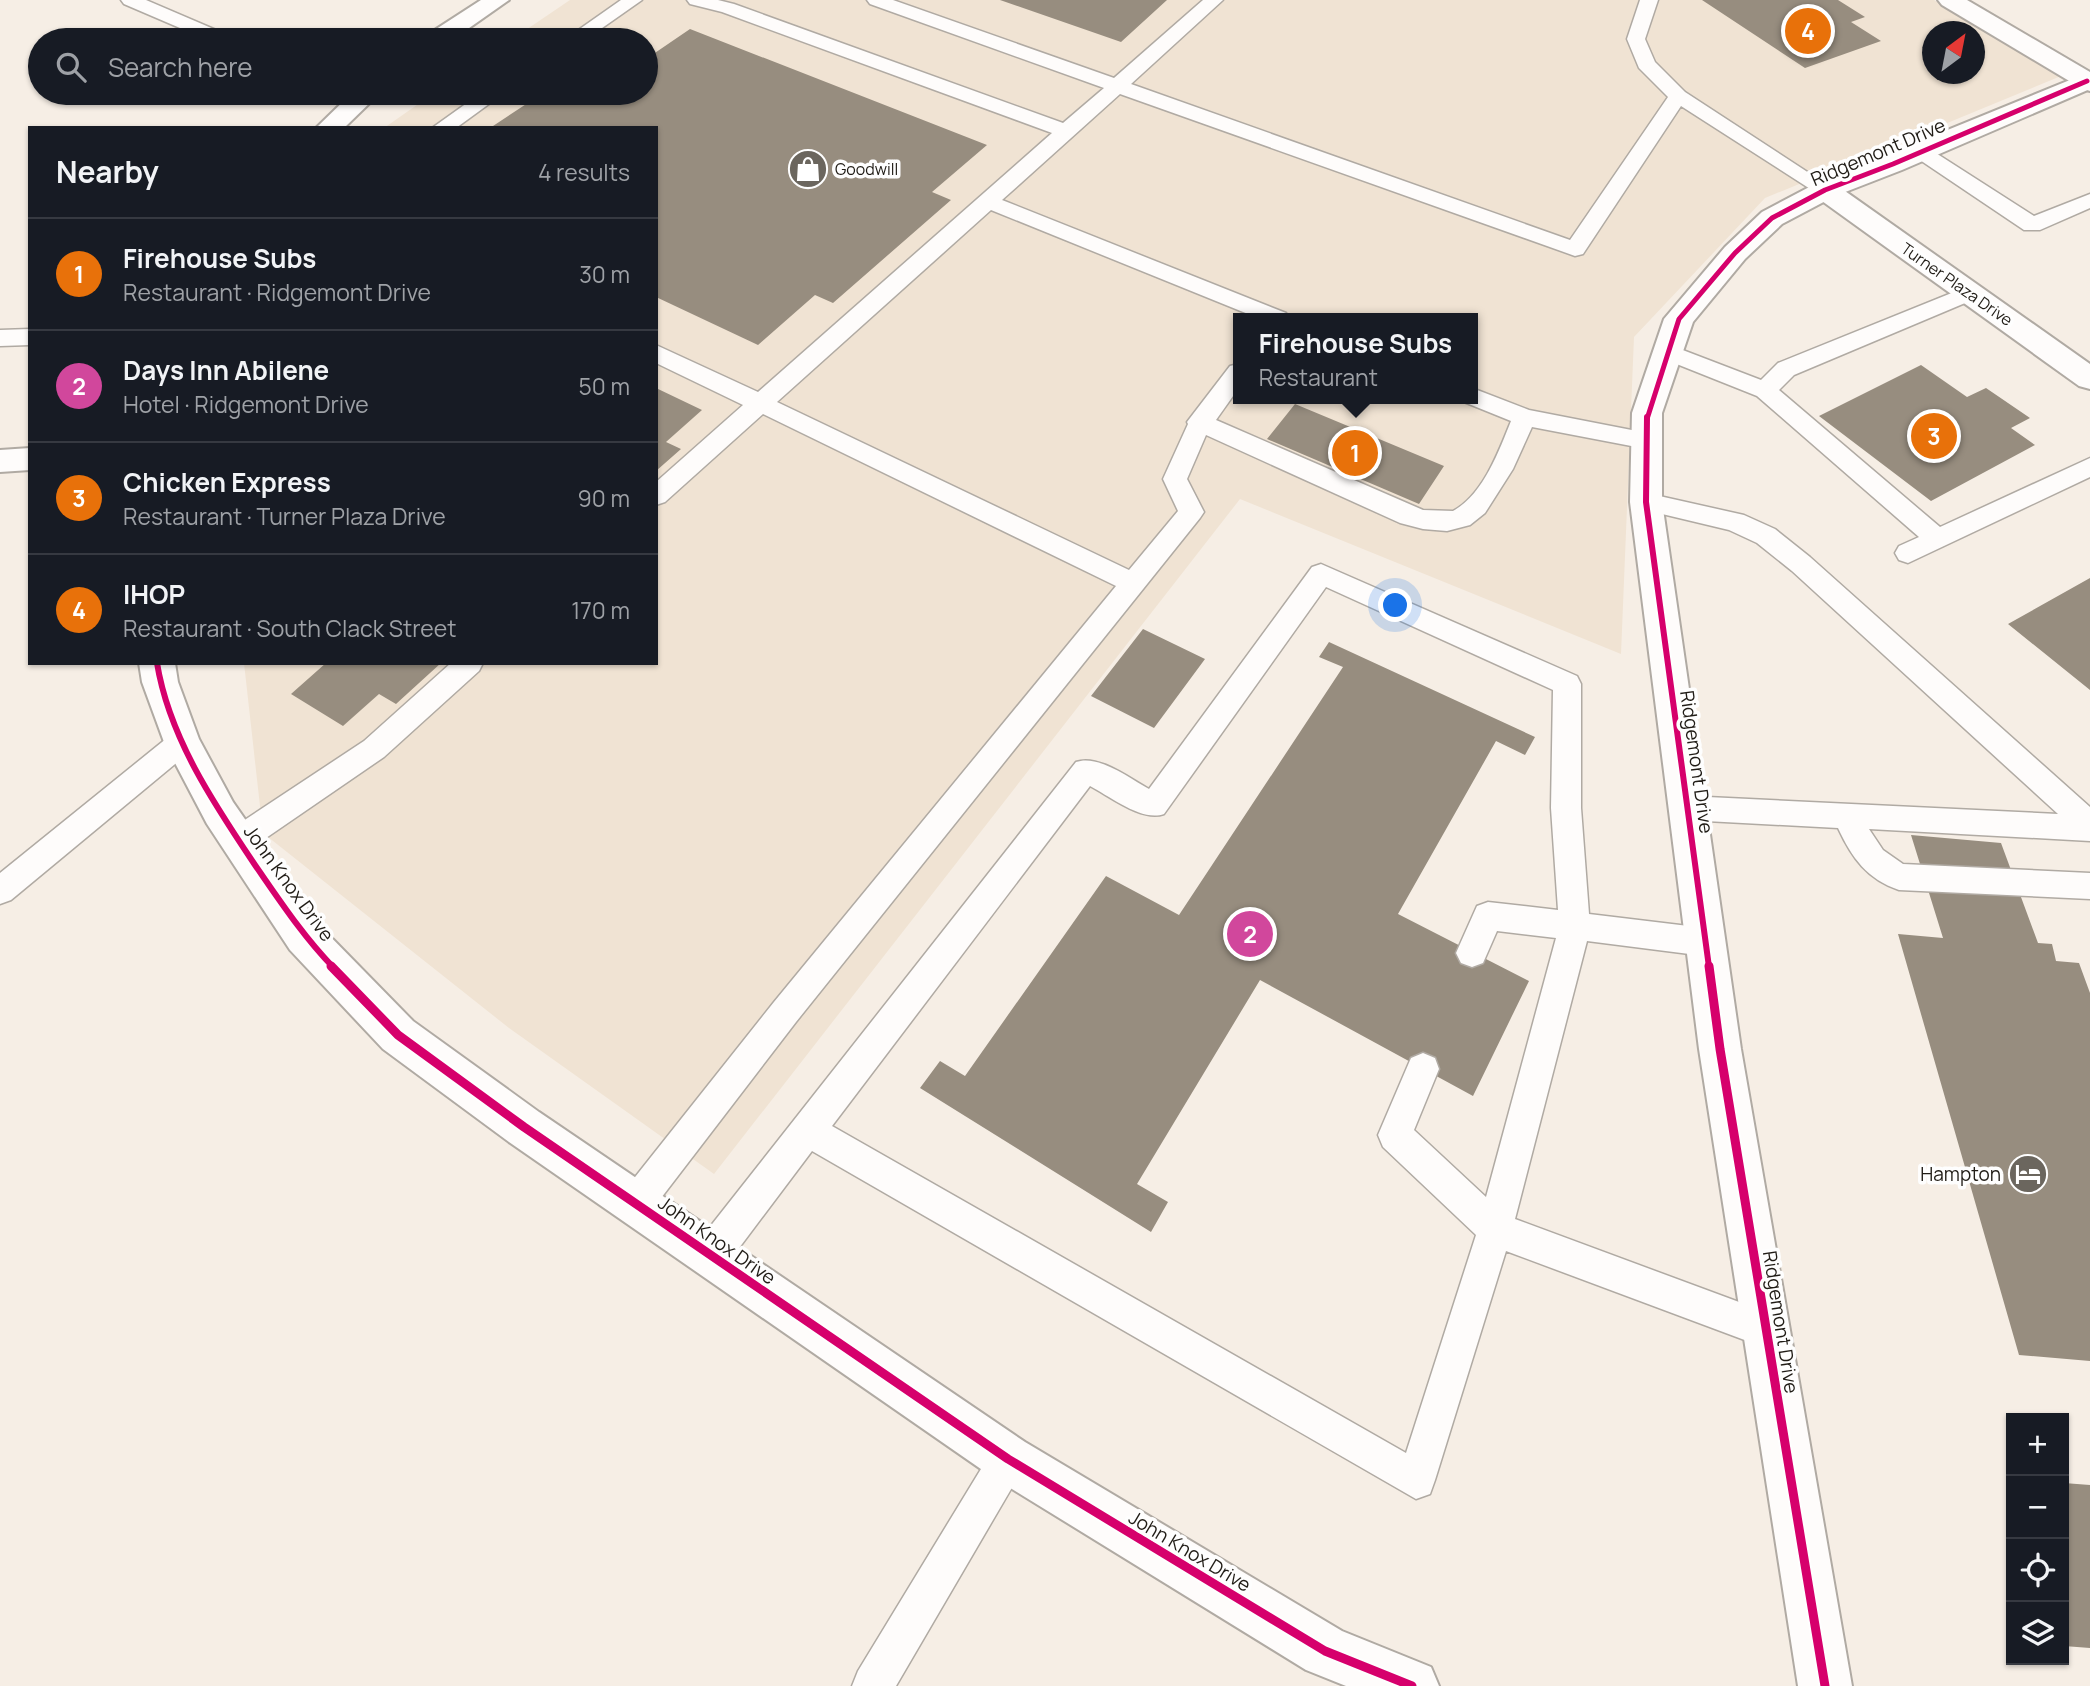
<!DOCTYPE html>
<html lang="en">
<head>
<meta charset="utf-8">
<style>
  body { margin:0; font-family:Manrope,sans-serif; background:#20242c; color:#f1f3f6 }
  .controls { position:absolute; right:21px; bottom:21px; display:grid; overflow:hidden; border-radius:0px; box-shadow:0 2px 5px #0004 }
  .controls button { width:63px; height:63px; display:grid; place-items:center; padding:0; border:0; border-bottom:2px solid #363941; background:#171b24; color:#f1f3f6; font:35px sans-serif }
  .compass { position:absolute; left:1922px; top:21px; width:63px; height:63px; border-radius:50%; background:#171b24; box-shadow:0 2px 5px #0004; rotate:32deg }
  .you { position:absolute; left:1396px; top:606px; width:24px; height:24px; margin:-18px; border:5px solid #fff; border-radius:50%; background:#1a73e8; box-shadow:0 0 0 10px #1a73e833 }
  .badge { display:grid; place-items:center; width:46px; height:46px; border-radius:50%; background:#0f766e; color:#fff; font-size:23px; font-weight:700 }
  .pin { position:absolute; translate:-50% -50%; border:4px solid #fff; box-shadow:0 2px 7px #0006 }
  .popup { position:absolute; left:1233px; top:313px; width:245px; height:91px; box-sizing:border-box; display:grid; place-content:center; border-radius:0px; background:#171b24; filter:drop-shadow(0 2px 5px #0005); font-size:23px; white-space:nowrap; color:#9ea1a6 }
  .popup b { font-size:26px; color:#f1f3f6 }
  .popup::after { content:''; position:absolute; left:50%; top:100%; margin-left:-14px; border:14px solid transparent; border-top-color:#171b24 }
  .list { margin:0; padding:0; list-style:none }
  h2 { display:flex; justify-content:space-between; align-items:center; height:91px; margin:0; padding:0 28px; font-size:30px }
  h2 small { font-size:23px; font-weight:400; color:#9ea1a6 }
  .list li { display:grid; grid-template-columns:46px 1fr auto; gap:21px; align-items:center; box-sizing:border-box; height:112px; padding:0 28px; border-top:2px solid #363941 }
  .list b { display:block; font-size:26px; white-space:nowrap }
  .list p { margin:0; font-size:23px; white-space:nowrap; color:#9ea1a6 }
  .list em { font-size:23px; font-style:normal; color:#9ea1a6 }
  .icon { flex:none; width:38px; height:38px; fill:none; stroke:currentColor; stroke-width:2; stroke-linecap:round; stroke-linejoin:round }
  .map { position:relative; flex:none; width:2090px; height:1686px; overflow:hidden }
  .search { position:absolute; background:#171b24; box-shadow:0 2px 5px #0004; left:28px; top:28px; width:630px; height:77px; display:flex; align-items:center; gap:18px; box-sizing:border-box; padding:0 24px; border-radius:38px; color:#9ea1a6; font-size:26px }
  .panel { position:absolute; background:#171b24; box-shadow:0 2px 5px #0004; left:28px; top:126px; width:630px; height:539px; border-radius:0px }
  .map>svg:first-child { display:block }
  .built { fill:#f0e3d3; fill-rule:evenodd }
  .building { fill:#978d7f }
  .lines { fill:none; stroke-linecap:round; stroke-linejoin:round }
  .service-casing { stroke:#b0aaa3; stroke-width:3 }
  .minor-casing { stroke:#b0aaa3; stroke-width:4 }
  .tertiary-casing { stroke:#b0aaa3; stroke-width:4 }
  .secondary-casing { stroke:#b0aaa3; stroke-width:4 }
  .service { fill:#fefcfb; fill-rule:evenodd }
  .minor { fill:#fefcfb; fill-rule:evenodd }
  .tertiary { fill:#fefcfb; fill-rule:evenodd }
  .secondary { fill:#fefcfb; fill-rule:evenodd }
  .cycleway-far2-casing { stroke:#fefefe; stroke-width:9 }
  .cycleway-far1-casing { stroke:#fefefe; stroke-width:10 }
  .cycleway-casing { stroke:#fefefe; stroke-width:13 }
  .cycleway-far2 { stroke:#d6006c; stroke-width:5 }
  .cycleway-far1 { stroke:#d6006c; stroke-width:6 }
  .cycleway { stroke:#d6006c; stroke-width:9 }
  .labels { text-anchor:middle; stroke-width:7; stroke-linejoin:round; paint-order:stroke }
  .far-poi-label { font-size:16px; fill:#201c16; stroke:#fefefe; text-anchor:start }
  .far-street-label { font-size:16px; fill:#201c16; stroke:#fefefe }
  .street-label { font-size:19px; fill:#201c16; stroke:#fefefe }
  .poi-label { font-size:19px; fill:#201c16; stroke:#fefefe; text-anchor:end }
</style>
</head>
<body>
<div class="map">
<svg width="2090" height="1686" viewBox="0 0 2090 1686">
  <rect width="100%" height="100%" fill="#f6eee5"/>
  <path class="built" d="M570,0H1934L2061,76L1765,198L1634,337L1621,654L1240,499L714,1174L509,1028L263,833L244,663H656V128H384L434,93H646V40H511ZM1932,32H1974V74H1932ZM1238,318H1472V399H1238Z"/>
  <path class="building" d="M1000,0H1167L1121,42Z
    M1702,0H1838L1865,17L1851,22L1881,41L1805,68Z
    M690,29L987,145L932,192L951,200L833,303L815,295L758,345L656,297V128H490L543,93H549L578,105L596,93H646V59Z
    M1921,365L1967,397L1986,388L2030,418L2011,428L2035,445L1931,501L1819,416Z
    M656,388L702,410L666,442L681,449L656,471Z
    M1295,404L1444,466L1419,504L1267,439Z
    M2090,578V690L2008,624Z
    M1143,629L1205,659L1154,728L1091,696Z
    M1329,642L1535,737L1525,755L1496,741L1398,914L1529,981L1473,1096L1260,980L1137,1184L1168,1202L1151,1232L920,1088L940,1061L965,1076L1106,876L1179,915L1343,667L1319,657Z
    M326,663H441L396,704L379,694L343,726L291,694Z
    M1911,835L2001,843L2038,943L2052,944L2056,961L2079,963L2090,993V1361L2019,1355L1898,934L1943,938Z
    M2064,1483L2090,1485V1648L2064,1646Z"/>
  <g class="lines">
    <g class="service-casing">
      <path id="service" d="M121,0H146L230,36L232,40H208L124,4Z
        M621,0H642L585,40H564Z
        M687,0H718L734,4L1063,123L1104,88L870,4L867,0H893L1114,78L1203,0H1223L1131,84L1570,240L1668,97L1639,68L1627,39L1640,0H1658L1645,39L1655,62L1685,92L1835,190L1832,194H1818L1681,106L1583,254L1575,256L1120,94L1002,200L1286,313L1289,318H1258L991,210L777,402L1129,570L1178,511L1163,479L1188,424L1187,422L1230,366L1238,364V389L1216,420L1423,510L1453,511C1483,495 1499,451 1511,421L1464,402L1462,399H1472V388L1529,410L1647,433L1656,435L1659,441L1656,447L1647,449L1532,427L1513,469L1485,513L1470,525L1447,531L1423,529L1400,523L1206,435L1187,479L1204,512L1200,518L796,1022L648,1215L636,1220L624,1215L619,1203L624,1191L774,1002L1116,586L763,414L665,502L656,505V482L743,405L656,363V345L758,392L1052,133L722,12L690,4Z
        M481,93H504L456,128H432Z
        M1921,146L1928,148L2034,216L2090,194V208L2040,230H2024L1914,156L1911,152L1914,148Z
        M1969,286L1977,288L1980,293L1977,298L1794,375L1779,390L1940,527L2090,458V477L1908,563L1899,560L1895,553L1899,546L1919,537L1757,396L1659,357L1655,352L1659,347L1667,344L1761,380L1778,363Z
        M30,329V345L0,346V330Z
        M1646,493L1744,515L1775,529L1810,557L2090,807V841L1869,829L1883,850L1903,864L2090,873V899L1899,890C1867,879 1852,858 1838,828L1687,820L1677,817L1672,808L1677,799L1687,796L2058,814L1792,571L1757,543L1729,530L1637,508L1633,502L1637,496Z
        M1321,564L1577,676L1581,684V808L1589,914L1705,928L1716,932L1721,942L1716,952L1705,956L1587,941L1515,1219L1766,1312L1779,1317L1784,1330L1779,1343L1766,1348L1506,1251L1435,1480L1430,1494L1416,1499L812,1151L724,1268L711,1273L698,1268L693,1255L698,1242L1076,762C1098,754 1129,778 1149,789L1312,567ZM1326,587L1553,690L1551,808L1558,910L1488,902L1477,906L1456,953L1461,963L1472,967L1483,963L1497,931L1556,938L1486,1197L1414,1130L1439,1069L1435,1058L1423,1053L1411,1058L1378,1135L1383,1147L1476,1235L1406,1453L832,1126L1090,786C1111,797 1142,822 1164,814Z
        M451,663H483L479,671L384,757L250,849L239,853L228,849L224,840L228,831L364,741Z
        M182,730L192,734L196,742L192,750L11,900L0,904V873L172,734Z
        M1008,1440L1021,1446L1027,1459L1021,1472L896,1686H852L858,1671L995,1446Z"/>
    </g>
    <g class="minor-casing">
      <path id="minor" d="M481,0H509L452,40H424L427,35Z
        M352,93H380L344,128H316Z
        M1825,182L1835,184L2090,364V389L2079,386L1815,196L1812,190L1815,184Z
        M30,448V470L0,472V450Z
        M139,663H175L178,682L199,739L233,802L318,924L413,1021L539,1112L1025,1442L1342,1631L1431,1667L1439,1686H1346L1306,1670L991,1476L509,1142L383,1049L290,950L207,824L164,742L142,682Z"/>
    </g>
    <g class="tertiary-casing">
      <path id="tertiary" d="M2087,73L2090,74V89L1902,170L1835,196L1782,224L1745,259L1693,322L1662,413V502L1741,1049L1852,1686H1798L1699,1049L1630,502L1632,413L1664,319L1725,247L1762,212L1815,184Z"/>
    </g>
    <g class="secondary-casing">
      <path id="secondary" d="M1938,0H1967L2090,72V91L2081,88L1942,5Z"/>
    </g>
    <use href="#service" class="service"/>
    <use href="#minor" class="minor"/>
    <use href="#tertiary" class="tertiary"/>
    <use href="#secondary" class="secondary"/>
    <g class="cycleway-far2-casing">
      <path id="cycleway-far2" d="M1647,419L1679,319L1735,253L1772,218L1825,190L1893,164L2087,81"/>
    </g>
    <g class="cycleway-far1-casing">
      <path id="cycleway-far1" d="M1647,417L1646,502L1709,967
        M157,663C169,737 214,804 255,865C280,901 303,936 333,967"/>
    </g>
    <g class="cycleway-casing">
      <path id="cycleway" d="M331,966L398,1035L524,1127L1008,1459L1325,1651L1412,1686
        M1709,966L1720,1049L1825,1686"/>
    </g>
    <use href="#cycleway-far2" class="cycleway-far2"/>
    <use href="#cycleway-far1" class="cycleway-far1"/>
    <use href="#cycleway" class="cycleway"/>
  </g>
  <defs>
    <g id="shop-disc" transform="scale(2.0125)"><circle r="9.5" fill="#6b665e" stroke="#fefefe"/><path d="M-5-2.5h2.3a2.7 3.5 0 0 1 5.4 0H5L5.5 6h-11ZM-1.5-2.5h3a1.5 2.3 0 0 0-3 0Z" fill="#fff"/></g>
    <g id="hotel-disc" transform="scale(2.0125)"><circle r="9.5" fill="#6b665e" stroke="#fefefe"/><path d="M-6-4.5h1.5V1H6V5H4.5V3h-9V5H-6ZM-4 0a1.8 1.8 0 1 1 3.6 0ZM.5 0V-2.5h3Q6-2.5 6 0Z" fill="#fff"/></g>
  </defs>
  <g fill-rule="evenodd">
    <use href="#shop-disc" x="808" y="169"/>
    <use href="#hotel-disc" x="2028" y="1174"/>
  </g>
  <g class="labels">
    <g class="far-poi-label">
      <text x="835" y="175">Goodwill</text>
    </g>
    <g class="far-street-label">
      <text transform="translate(1957 284) rotate(35)" y="6">Turner Plaza Drive</text>
    </g>
    <g class="street-label">
      <text transform="translate(1878 152) rotate(-23)" y="7">Ridgemont Drive</text>
      <text transform="translate(1697 762) rotate(82)" y="7">Ridgemont Drive</text>
      <text transform="translate(289 883) rotate(54)" y="7">John Knox Drive</text>
      <text transform="translate(717 1240) rotate(35)" y="7">John Knox Drive</text>
      <text transform="translate(1781 1322) rotate(81)" y="7">Ridgemont Drive</text>
      <text transform="translate(1190 1551) rotate(31)" y="7">John Knox Drive</text>
    </g>
    <g class="poi-label">
      <text x="2001" y="1181">Hampton</text>
    </g>
  </g>
</svg>
<div class="controls">
<button>+</button>
<button>−</button>
<button><svg class="icon" aria-label="locate" viewBox="0 0 24 24"><circle cx="12" cy="12" r="6"/><path d="M12 2v4M12 18v4M2 12h4M18 12h4"/></svg></button>
<button><svg class="icon" aria-label="layers" viewBox="0 0 24 24"><path d="M12 4l9 5-9 5-9-5zM3 14l9 5 9-5"/></svg></button>
</div>
<svg class="compass" viewBox="-18 -18 36 36"><path d="M0-13l5 13h-10z" fill="#e53935"/><path d="M0 13l5-13h-10z" fill="#9ea1a6"/></svg>
<div class="you"></div>
<div class="pin badge" style="left:1355px;top:453px;background:#e8710a">1</div>
<div class="popup"><b>Firehouse Subs</b>Restaurant</div>
<div class="pin badge" style="left:1250px;top:934px;background:#d1479c">2</div>
<div class="pin badge" style="left:1934px;top:436px;background:#e8710a">3</div>
<div class="pin badge" style="left:1808px;top:31px;background:#e8710a">4</div>
<div class="search"><svg class="icon" aria-label="search" viewBox="0 0 24 24"><circle cx="10" cy="10" r="6"/><path d="M15 15l6 6"/></svg>Search here</div>
<section class="panel">
<h2>Nearby<small>4 results</small></h2>
<ul class="list">
<li><span class="badge" style="background:#e8710a">1</span><div><b>Firehouse Subs</b><p>Restaurant · Ridgemont Drive</p></div><em>30 m</em></li>
<li><span class="badge" style="background:#d1479c">2</span><div><b>Days Inn Abilene</b><p>Hotel · Ridgemont Drive</p></div><em>50 m</em></li>
<li><span class="badge" style="background:#e8710a">3</span><div><b>Chicken Express</b><p>Restaurant · Turner Plaza Drive</p></div><em>90 m</em></li>
<li><span class="badge" style="background:#e8710a">4</span><div><b>IHOP</b><p>Restaurant · South Clack Street</p></div><em>170 m</em></li>
</ul>
</section>
</div>
</body>
</html>
